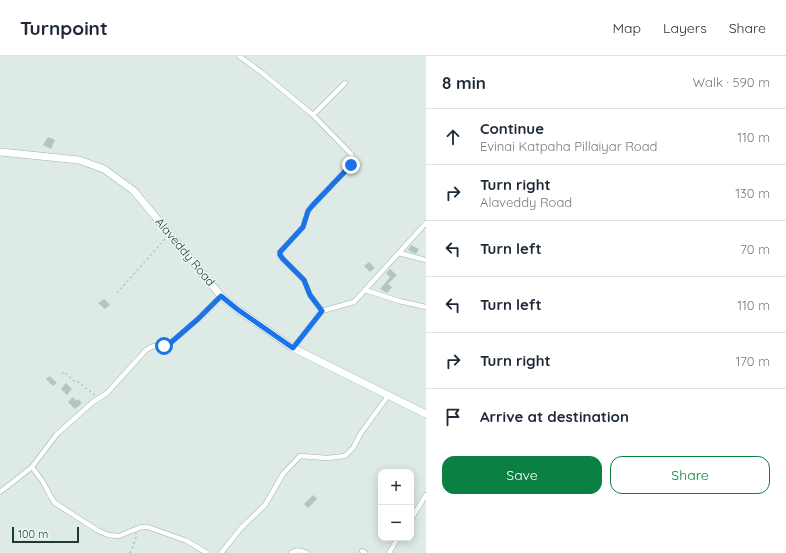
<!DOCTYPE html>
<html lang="en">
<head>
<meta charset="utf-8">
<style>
  body { margin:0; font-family:Quicksand,sans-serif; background:#f6f6f7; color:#1f2937 }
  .controls { position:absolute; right:12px; bottom:12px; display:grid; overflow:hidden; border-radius:8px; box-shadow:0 2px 10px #0003 }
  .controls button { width:36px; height:36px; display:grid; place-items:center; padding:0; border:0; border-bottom:1px solid #e0e1e3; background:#fff; color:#1f2937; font:20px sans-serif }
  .scale { position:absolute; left:12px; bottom:10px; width:67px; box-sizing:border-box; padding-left:4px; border:2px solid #1f3a35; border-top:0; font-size:11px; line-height:14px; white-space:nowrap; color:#1f3a35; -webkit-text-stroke:3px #eef7f3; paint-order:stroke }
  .stop { position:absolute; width:12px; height:12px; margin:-9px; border:3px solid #1a73e8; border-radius:50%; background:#fff }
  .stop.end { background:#1a73e8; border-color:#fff; box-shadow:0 1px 4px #0008 }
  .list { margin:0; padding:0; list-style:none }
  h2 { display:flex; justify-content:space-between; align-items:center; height:52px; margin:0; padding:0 16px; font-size:17px }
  h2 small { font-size:13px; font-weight:400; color:#747a83 }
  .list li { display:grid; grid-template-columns:26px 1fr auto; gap:12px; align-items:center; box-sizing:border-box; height:56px; padding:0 16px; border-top:1px solid #e0e1e3 }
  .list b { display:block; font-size:15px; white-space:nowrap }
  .list p { margin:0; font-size:13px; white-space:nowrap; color:#747a83 }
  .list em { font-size:13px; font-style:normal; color:#747a83 }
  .actions { display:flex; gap:8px; padding:12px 16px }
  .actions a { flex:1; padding:9px 0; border:1px solid #0b8043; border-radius:12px; text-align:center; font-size:14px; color:#0b8043 }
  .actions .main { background:#0b8043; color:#fff }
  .icon { flex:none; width:22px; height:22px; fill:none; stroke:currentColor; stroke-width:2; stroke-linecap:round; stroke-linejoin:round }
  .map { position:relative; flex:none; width:426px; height:497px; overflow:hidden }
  header { display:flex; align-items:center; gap:24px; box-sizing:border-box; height:56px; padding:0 20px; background:#fff; border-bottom:1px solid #e0e1e3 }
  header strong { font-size:19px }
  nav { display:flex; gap:22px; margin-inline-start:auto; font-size:14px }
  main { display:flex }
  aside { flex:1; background:#fff }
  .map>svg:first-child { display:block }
  .building { fill:#b3c5bf }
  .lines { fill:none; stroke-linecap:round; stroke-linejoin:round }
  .street-casing { stroke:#a0b2ad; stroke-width:5.5 }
  .secondary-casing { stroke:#9cb6af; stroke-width:8 }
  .path { stroke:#7dafa3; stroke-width:1; stroke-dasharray:2 3; stroke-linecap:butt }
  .street { stroke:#fff; stroke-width:4.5 }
  .secondary { stroke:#fff; stroke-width:7 }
  .route { stroke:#1a73e8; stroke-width:5 }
  .labels { text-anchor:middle; stroke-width:3; stroke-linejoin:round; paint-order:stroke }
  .street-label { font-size:12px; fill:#1f3a35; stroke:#eef7f3 }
</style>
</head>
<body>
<header>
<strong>Turnpoint</strong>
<nav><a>Map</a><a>Layers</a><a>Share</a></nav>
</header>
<main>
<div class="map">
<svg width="426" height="497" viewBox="0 0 426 497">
  <rect width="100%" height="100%" fill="#ddeae5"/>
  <path class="building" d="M48,81L55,84L51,93L43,89Z
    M411,189L419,193L416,198L408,194Z
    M369,206L375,212L370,216L364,210Z
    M390,213L397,219L388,228L392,231L387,237L380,233L390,221L386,217Z
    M104,243L110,249L105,253L98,247Z
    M50,320L57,327L53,330L46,323Z
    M66,327L72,333L67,339L61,333Z
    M73,341L76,345L78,343L82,347L75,353L68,346Z
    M313,439L317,443L308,452L304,448Z"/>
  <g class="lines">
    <g class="street-casing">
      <path id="street" d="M239,0L261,16L313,59L351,98L353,103L351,109L312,150L308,155L303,171L280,196V199L283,203L304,224L310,239L322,255
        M313,59L345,27
        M399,197L426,204
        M365,234L399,245L426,251
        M293,292L322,255L354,246L426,167
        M32,411L43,426L51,441L55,447L97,474L108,479L119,480L141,471H148L187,485L207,497
        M0,436L32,411L57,378L93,346L107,337L146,294C157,286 159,293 168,289L198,263L221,240
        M411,463L426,439
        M362,495L365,497
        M221,497L242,471L265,449L283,418L300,400L327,402L345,400L353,392L361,377L388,340
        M291,497C296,493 301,494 307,497
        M389,497L398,482"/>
    </g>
    <g class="secondary-casing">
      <path id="secondary" d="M0,96L79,104L104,113L134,135L221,240L237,253L293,292L426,358"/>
    </g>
    <path class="path" d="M117,237L165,183
      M62,318L64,316L74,325H77L96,340
      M130,497L136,482V477"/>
    <use href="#street" class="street"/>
    <use href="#secondary" class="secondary"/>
  </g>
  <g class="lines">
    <path class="route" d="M164,290L168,289L198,263L221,240L237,253L293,292L322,255L310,239L304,224L283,203L280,199V196L303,171L308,155L312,150L351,109"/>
  </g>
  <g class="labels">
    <g class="street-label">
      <text transform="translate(185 196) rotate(50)" y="4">Alaveddy Road</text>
    </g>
  </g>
</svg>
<div class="controls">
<button>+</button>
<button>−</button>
</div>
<div class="scale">100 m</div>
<div class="stop" style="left:164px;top:290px"></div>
<div class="stop end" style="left:351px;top:109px"></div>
</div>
<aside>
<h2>8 min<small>Walk · 590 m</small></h2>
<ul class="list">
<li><svg class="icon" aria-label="ahead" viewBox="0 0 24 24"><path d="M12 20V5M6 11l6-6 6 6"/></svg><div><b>Continue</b><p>Evinai Katpaha Pillaiyar Road</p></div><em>110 m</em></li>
<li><svg class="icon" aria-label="right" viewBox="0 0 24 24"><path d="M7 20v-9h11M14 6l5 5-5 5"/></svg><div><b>Turn right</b><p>Alaveddy Road</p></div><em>130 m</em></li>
<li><svg class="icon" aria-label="left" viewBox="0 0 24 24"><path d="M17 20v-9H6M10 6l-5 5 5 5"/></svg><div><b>Turn left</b></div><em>70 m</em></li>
<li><svg class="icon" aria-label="left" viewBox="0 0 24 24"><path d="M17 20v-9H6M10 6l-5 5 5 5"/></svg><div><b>Turn left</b></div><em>110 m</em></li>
<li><svg class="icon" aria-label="right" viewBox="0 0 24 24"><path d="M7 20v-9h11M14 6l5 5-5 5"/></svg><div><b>Turn right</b></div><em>170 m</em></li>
<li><svg class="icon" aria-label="arrive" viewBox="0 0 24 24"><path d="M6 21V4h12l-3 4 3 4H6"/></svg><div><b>Arrive at destination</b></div></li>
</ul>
<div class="actions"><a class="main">Save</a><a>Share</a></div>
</aside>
</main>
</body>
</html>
